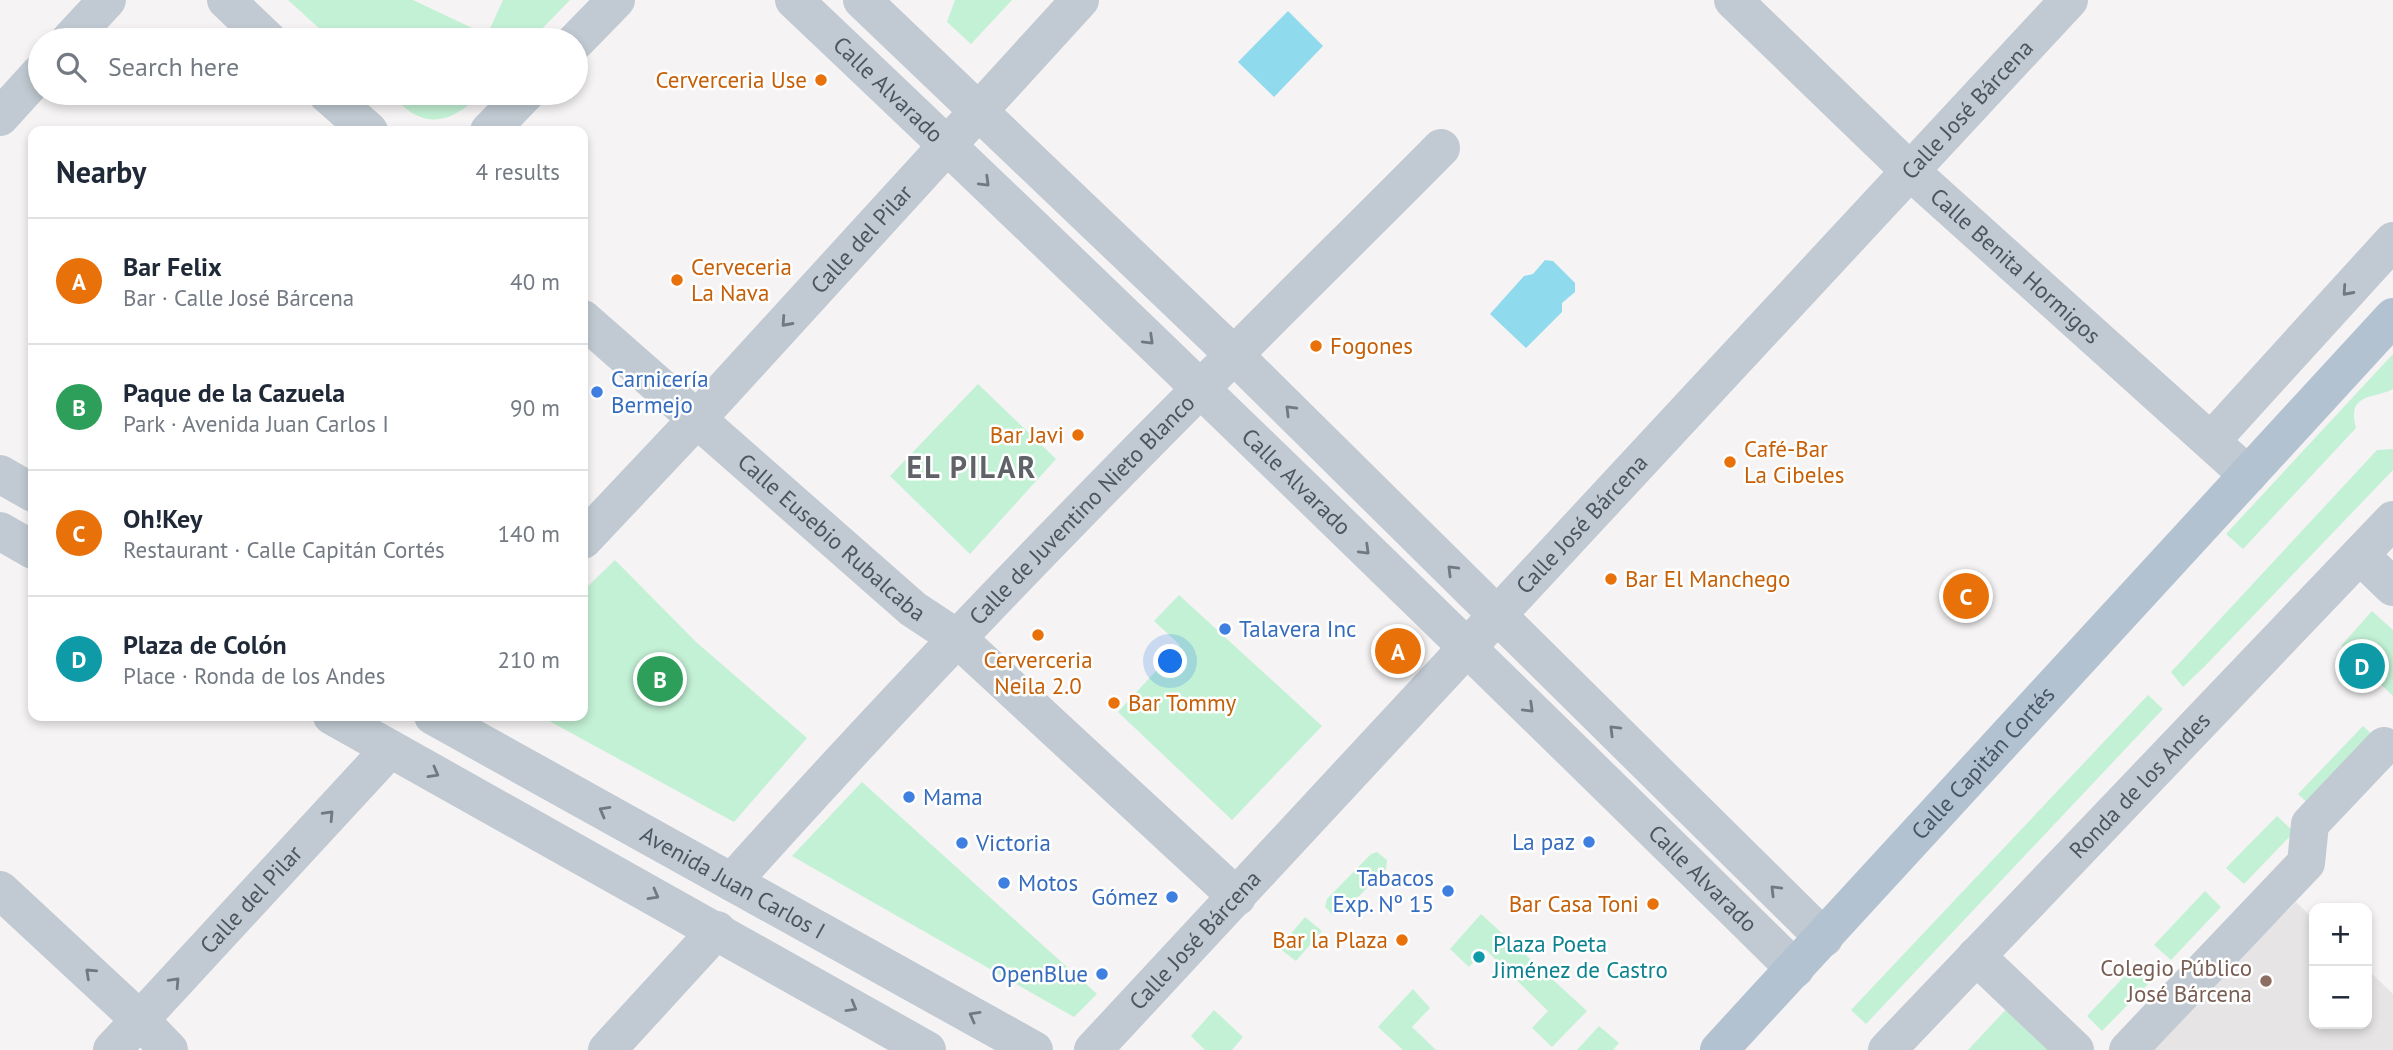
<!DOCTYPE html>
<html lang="en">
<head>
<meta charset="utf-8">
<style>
  body { margin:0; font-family:"PT Sans",sans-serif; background:#f2f2f3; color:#1f2937 }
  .controls { position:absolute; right:21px; bottom:21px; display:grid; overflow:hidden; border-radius:14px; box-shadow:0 4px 10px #0003 }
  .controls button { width:63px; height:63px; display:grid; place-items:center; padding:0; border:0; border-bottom:2px solid #e0e1e3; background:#fff; color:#1f2937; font:35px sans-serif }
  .you { position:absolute; left:1171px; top:662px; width:24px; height:24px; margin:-18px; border:5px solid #fff; border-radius:50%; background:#1a73e8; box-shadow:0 0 0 10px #1a73e833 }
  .badge { display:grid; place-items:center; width:46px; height:46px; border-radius:50%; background:#1a73e8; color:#fff; font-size:23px; font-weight:700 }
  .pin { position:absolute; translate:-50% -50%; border:4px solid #fff; box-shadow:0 2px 7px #0006 }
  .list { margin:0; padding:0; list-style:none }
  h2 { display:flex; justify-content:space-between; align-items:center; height:91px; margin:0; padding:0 28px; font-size:30px }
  h2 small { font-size:23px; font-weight:400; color:#747a83 }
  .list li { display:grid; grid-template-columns:46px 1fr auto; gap:21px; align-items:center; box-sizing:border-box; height:126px; padding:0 28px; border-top:2px solid #e0e1e3 }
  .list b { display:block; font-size:26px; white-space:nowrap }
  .list p { margin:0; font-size:23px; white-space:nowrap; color:#747a83 }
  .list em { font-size:23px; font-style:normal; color:#747a83 }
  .icon { flex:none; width:38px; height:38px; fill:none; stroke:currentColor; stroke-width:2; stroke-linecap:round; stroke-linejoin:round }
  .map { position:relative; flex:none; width:2393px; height:1050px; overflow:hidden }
  .search { position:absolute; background:#fff; box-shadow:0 4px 10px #0003; left:28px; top:28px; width:560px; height:77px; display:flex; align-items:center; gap:18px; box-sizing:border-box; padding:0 24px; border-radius:38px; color:#747a83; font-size:26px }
  .panel { position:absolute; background:#fff; box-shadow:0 4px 10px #0003; left:28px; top:126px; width:560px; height:595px; border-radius:14px }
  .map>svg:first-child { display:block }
  .education { fill:#e6e4e5 }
  .green { fill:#c3f1d5 }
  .water { fill:#90daee }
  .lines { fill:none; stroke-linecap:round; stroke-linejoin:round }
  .minor { stroke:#c1cad2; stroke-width:38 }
  .major { stroke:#b3c2d1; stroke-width:38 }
  .oneway { stroke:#6e7983 }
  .food-dot { fill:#e8710a; stroke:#fff; stroke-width:2.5 }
  .shop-dot { fill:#3f7fe0; stroke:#fff; stroke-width:2.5 }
  .culture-dot { fill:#0f9aa8; stroke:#fff; stroke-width:2.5 }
  .education-dot { fill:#8d6e63; stroke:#fff; stroke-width:2.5 }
  .labels { text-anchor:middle; stroke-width:5; stroke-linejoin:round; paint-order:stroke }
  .food-label { font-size:23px; fill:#c56008; stroke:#fff; text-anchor:start }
  .street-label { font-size:23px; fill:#4a5661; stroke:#fff }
  .shop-label { font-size:23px; fill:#366cbe; stroke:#fff; text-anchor:start }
  .culture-label { font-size:23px; fill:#0d838f; stroke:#fff; text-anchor:start }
  .education-label { font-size:23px; fill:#785e54; stroke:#fff; text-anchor:end }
  .district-label { font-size:30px; font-weight:bold; letter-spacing:2px; fill:#5f6368; stroke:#fff }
</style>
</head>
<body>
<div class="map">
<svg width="2393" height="1050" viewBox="0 0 2393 1050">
  <rect width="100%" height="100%" fill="#f5f3f3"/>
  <path class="education" d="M2296,902L2314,919V1024H2367V969L2393,994V1050H2150Z"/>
  <path class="green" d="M288,0H413L487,35L503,0H570L531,40H332Z
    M955,0H1012L971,44L947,22Z
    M390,93H481C465,110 442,128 416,115C406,111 398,100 390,93Z
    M2393,354V389C2375,399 2346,392 2356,428L2243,549L2226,534Z
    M978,384L1056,459L970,554L890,476Z
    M2393,449V470L2205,666L2183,687L2171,672L2377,450Z
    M615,560L696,642L807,738L734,822L540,716H583V591Z
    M1179,595L1322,726L1232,820L1118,712L1180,645L1154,621Z
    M2372,611L2393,630V696L2341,646Z
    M2148,695L2163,709L1866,1024L1851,1010Z
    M2363,726L2380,742L2315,810L2298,794Z
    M862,782L1097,994L1074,1017L792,856Z
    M2277,816L2294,832L2244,884L2226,868Z
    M1377,852L1387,860L1386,869L1342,913L1333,915L1325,907L1327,899L1371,854Z
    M2205,891L2221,907L2171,960L2154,945Z
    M1481,914L1587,1011L1552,1047L1532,1028L1548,1011L1485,949L1469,967L1450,949Z
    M1305,917L1322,931L1296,961L1279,948Z
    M2135,965L2151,981L2102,1031L2087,1016Z
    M1413,989L1430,1008L1412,1027L1436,1050H1403L1378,1027Z
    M2013,1002L2064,1050H1968Z
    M1214,1010L1243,1037L1232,1050H1205L1191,1036Z
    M1599,1026L1619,1043L1613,1050H1577Z"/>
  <path class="water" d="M1288,11L1323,46L1274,97L1238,62Z
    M1545,260L1553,261L1575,283V292L1562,303V312L1526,348L1490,314L1524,276L1533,274Z"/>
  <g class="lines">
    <g class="minor">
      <path d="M226,0L268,40"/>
      <path id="s1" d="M794,0C1131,319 1464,643 1795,969"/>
      <path d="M862,0L1234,355L1824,938"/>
      <path id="s2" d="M1733,0L1910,171L2248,475"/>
      <path d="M70,40L107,0"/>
      <path d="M576,41L616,0"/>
      <path d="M326,93L369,131"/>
      <path d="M0,117L40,73"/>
      <path d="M489,131L526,93"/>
      <path id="s3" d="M583,319L913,609L957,638L1237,897"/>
      <path d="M2211,441L2393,241"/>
      <path d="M0,474L33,493"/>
      <path d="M0,531L33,550"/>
      <path id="s4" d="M583,540L698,418L1080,0"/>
      <path d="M2360,555L2393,587"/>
      <path d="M332,716L927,1050"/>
      <path id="s5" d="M433,716L1034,1050"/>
      <path id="s6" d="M732,882C893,702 1061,528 1232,357C1301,287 1372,218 1441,148"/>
      <path d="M0,890L140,1020L169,1050"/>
      <path d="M1976,956L2075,1050"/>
      <path id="s7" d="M112,1050L390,749"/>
      <path d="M607,1050L717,930"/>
      <path id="s8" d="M1093,1050L2069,0"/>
      <path id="s9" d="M1887,1050L2393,520"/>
      <path d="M2128,1050L2306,863L2310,824L2384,746"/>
    </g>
    <path class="major" id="s10" d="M1719,1050L2393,317"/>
  </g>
  <defs><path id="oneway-chevron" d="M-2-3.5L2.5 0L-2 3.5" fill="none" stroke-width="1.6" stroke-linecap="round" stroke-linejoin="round" transform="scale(1.75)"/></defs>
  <g class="oneway">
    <use href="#oneway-chevron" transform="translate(985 182) rotate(44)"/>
    <use href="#oneway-chevron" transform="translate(2347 291) rotate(132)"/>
    <use href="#oneway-chevron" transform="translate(786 322) rotate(132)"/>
    <use href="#oneway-chevron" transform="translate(1149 340) rotate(44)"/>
    <use href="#oneway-chevron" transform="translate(1290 410) rotate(-135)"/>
    <use href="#oneway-chevron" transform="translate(1365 550) rotate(44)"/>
    <use href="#oneway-chevron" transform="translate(1452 570) rotate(-135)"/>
    <use href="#oneway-chevron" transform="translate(1529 708) rotate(44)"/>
    <use href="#oneway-chevron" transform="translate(1614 730) rotate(-135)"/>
    <use href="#oneway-chevron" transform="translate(434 773) rotate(29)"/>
    <use href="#oneway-chevron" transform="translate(604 811) rotate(-151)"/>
    <use href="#oneway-chevron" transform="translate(329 815) rotate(-47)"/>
    <use href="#oneway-chevron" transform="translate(1775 890) rotate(-135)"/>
    <use href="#oneway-chevron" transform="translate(654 895) rotate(29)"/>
    <use href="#oneway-chevron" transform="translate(90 973) rotate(-137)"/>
    <use href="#oneway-chevron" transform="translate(175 982) rotate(-47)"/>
    <use href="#oneway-chevron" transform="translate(852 1007) rotate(30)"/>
    <use href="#oneway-chevron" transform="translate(974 1016) rotate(-151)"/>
  </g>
  <g class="food-dot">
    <circle cx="821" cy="80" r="7"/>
    <circle cx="677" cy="280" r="7"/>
    <circle cx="1316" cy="346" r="7"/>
    <circle cx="1078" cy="435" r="7"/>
    <circle cx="1730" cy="462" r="7"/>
    <circle cx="1611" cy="579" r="7"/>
    <circle cx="1038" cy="635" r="7"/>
    <circle cx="1114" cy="703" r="7"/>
    <circle cx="1653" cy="904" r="7"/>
    <circle cx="1402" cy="940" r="7"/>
  </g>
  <g class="shop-dot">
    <circle cx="597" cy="392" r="7"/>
    <circle cx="1225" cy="629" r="7"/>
    <circle cx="909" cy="797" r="7"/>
    <circle cx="1589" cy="842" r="7"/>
    <circle cx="962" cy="843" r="7"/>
    <circle cx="1004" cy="883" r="7"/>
    <circle cx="1448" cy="891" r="7"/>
    <circle cx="1172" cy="897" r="7"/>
    <circle cx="1102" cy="974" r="7"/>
  </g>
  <circle class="culture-dot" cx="1479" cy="957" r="7"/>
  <circle class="education-dot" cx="2266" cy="981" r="7"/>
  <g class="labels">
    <g class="food-label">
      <text x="807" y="88" text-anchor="end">Cerverceria Use</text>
      <text x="691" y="275">Cerveceria<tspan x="691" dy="26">La Nava</tspan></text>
      <text x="1330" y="354">Fogones</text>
      <text x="1064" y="443" text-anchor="end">Bar Javi</text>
      <text x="1744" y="457">Café-Bar<tspan x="1744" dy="26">La Cibeles</tspan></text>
      <text x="1625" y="587">Bar El Manchego</text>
      <text x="1038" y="668" text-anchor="middle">Cerverceria<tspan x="1038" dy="26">Neila 2.0</tspan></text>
      <text x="1128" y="711">Bar Tommy</text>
      <text x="1639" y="912" text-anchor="end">Bar Casa Toni</text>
      <text x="1388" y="948" text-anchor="end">Bar la Plaza</text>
    </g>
    <g class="street-label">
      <text dy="8" stroke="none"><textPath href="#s1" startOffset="130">Calle Alvarado</textPath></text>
      <text dy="8" stroke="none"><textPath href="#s8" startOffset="1284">Calle José Bárcena</textPath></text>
      <text dy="8" stroke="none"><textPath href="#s4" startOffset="410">Calle del Pilar</textPath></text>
      <text dy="8" stroke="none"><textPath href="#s2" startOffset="388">Calle Benita Hormigos</textPath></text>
      <text dy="8" stroke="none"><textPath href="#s1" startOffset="696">Calle Alvarado</textPath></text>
      <text dy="8" stroke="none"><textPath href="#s6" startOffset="511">Calle de Juventino Nieto Blanco</textPath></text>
      <text dy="8" stroke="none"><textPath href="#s8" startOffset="718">Calle José Bárcena</textPath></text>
      <text dy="8" stroke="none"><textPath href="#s3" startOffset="331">Calle Eusebio Rubalcaba</textPath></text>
      <text dy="8" stroke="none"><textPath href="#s10" startOffset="390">Calle Capitán Cortés</textPath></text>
      <text dy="8" stroke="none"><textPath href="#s9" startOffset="366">Ronda de los Andes</textPath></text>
      <text dy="8" stroke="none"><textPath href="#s1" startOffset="1264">Calle Alvarado</textPath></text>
      <text dy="8" stroke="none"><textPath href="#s5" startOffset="343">Avenida Juan Carlos I</textPath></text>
      <text dy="8" stroke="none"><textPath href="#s7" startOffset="205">Calle del Pilar</textPath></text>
      <text dy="8" stroke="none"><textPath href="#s8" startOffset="150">Calle José Bárcena</textPath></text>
    </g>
    <g class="shop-label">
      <text x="611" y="387">Carnicería<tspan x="611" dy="26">Bermejo</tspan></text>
      <text x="1239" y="637">Talavera Inc</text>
      <text x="923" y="805">Mama</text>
      <text x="1575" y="850" text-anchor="end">La paz</text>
      <text x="976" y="851">Victoria</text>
      <text x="1434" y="886" text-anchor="end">Tabacos<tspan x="1434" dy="26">Exp. Nº 15</tspan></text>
      <text x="1018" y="891">Motos</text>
      <text x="1158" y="905" text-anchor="end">Gómez</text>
      <text x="1088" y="982" text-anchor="end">OpenBlue</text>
    </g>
    <g class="culture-label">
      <text x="1493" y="952">Plaza Poeta<tspan x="1493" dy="26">Jiménez de Castro</tspan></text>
    </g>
    <g class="education-label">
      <text x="2252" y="976">Colegio Público<tspan x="2252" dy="26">José Bárcena</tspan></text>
    </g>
    <g class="district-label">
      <text x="972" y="478">EL PILAR</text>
    </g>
  </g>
</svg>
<div class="controls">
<button>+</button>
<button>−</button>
</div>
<div class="you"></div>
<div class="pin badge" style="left:1398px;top:651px;background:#e8710a">A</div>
<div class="pin badge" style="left:660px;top:679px;background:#2e9e5b">B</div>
<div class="pin badge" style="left:1966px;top:596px;background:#e8710a">C</div>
<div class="pin badge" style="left:2362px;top:666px;background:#0f9aa8">D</div>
<div class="search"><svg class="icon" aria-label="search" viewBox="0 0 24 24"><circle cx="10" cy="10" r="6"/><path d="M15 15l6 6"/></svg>Search here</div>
<section class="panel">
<h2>Nearby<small>4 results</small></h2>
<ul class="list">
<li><span class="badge" style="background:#e8710a">A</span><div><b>Bar Felix</b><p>Bar · Calle José Bárcena</p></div><em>40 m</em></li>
<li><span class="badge" style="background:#2e9e5b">B</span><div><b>Paque de la Cazuela</b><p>Park · Avenida Juan Carlos I</p></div><em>90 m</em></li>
<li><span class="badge" style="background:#e8710a">C</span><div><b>Oh!Key</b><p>Restaurant · Calle Capitán Cortés</p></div><em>140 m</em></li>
<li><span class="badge" style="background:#0f9aa8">D</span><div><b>Plaza de Colón</b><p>Place · Ronda de los Andes</p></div><em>210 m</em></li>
</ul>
</section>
</div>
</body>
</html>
